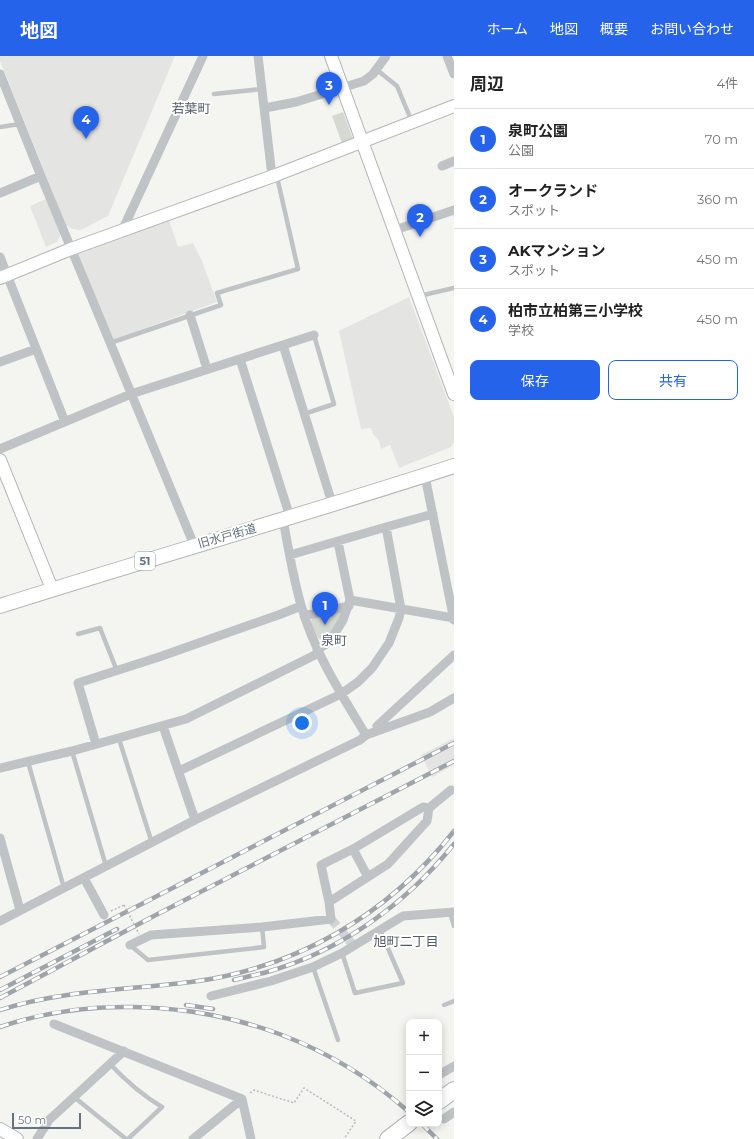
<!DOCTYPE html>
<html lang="ja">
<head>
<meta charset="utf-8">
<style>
  body { margin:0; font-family:Montserrat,"Noto Sans JP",sans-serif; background:#f6f6f6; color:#222 }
  .controls { position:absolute; right:12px; bottom:12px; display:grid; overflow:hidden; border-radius:8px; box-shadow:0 2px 10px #0003 }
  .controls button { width:36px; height:36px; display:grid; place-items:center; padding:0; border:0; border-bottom:1px solid #e0e0e0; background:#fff; color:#222; font:20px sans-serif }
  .scale { position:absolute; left:12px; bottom:10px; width:69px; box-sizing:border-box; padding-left:4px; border:2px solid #64737f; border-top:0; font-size:11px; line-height:14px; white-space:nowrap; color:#64737f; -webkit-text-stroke:3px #fff; paint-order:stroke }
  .you { position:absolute; left:302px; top:667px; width:14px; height:14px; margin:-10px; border:3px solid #fff; border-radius:50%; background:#1a73e8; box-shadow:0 0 0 6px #1a73e833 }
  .badge { display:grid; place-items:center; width:26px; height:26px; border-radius:50%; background:#2563eb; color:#fff; font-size:13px; font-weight:700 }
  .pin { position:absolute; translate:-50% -33px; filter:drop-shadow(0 1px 2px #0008) }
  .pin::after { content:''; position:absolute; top:21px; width:14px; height:12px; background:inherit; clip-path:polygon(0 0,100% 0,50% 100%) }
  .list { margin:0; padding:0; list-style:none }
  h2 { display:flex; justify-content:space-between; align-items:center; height:52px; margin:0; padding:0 16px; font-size:17px }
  h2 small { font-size:13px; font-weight:400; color:#767676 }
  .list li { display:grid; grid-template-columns:26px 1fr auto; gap:12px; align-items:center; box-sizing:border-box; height:60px; padding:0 16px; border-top:1px solid #e0e0e0 }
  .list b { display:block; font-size:15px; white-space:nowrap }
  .list p { margin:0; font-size:13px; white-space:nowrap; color:#767676 }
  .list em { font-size:13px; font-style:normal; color:#767676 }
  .actions { display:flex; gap:8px; padding:12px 16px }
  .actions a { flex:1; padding:9px 0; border:1px solid #2563eb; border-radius:8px; text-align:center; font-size:14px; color:#2563eb }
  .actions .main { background:#2563eb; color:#fff }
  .icon { flex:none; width:22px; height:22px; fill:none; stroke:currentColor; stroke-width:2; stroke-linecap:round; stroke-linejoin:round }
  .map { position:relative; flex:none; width:454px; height:1083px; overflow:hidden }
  header { display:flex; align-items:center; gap:24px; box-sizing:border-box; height:56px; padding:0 20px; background:#2563eb; color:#fff }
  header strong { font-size:19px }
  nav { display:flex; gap:22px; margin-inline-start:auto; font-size:14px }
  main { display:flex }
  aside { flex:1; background:#fff }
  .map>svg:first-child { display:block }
  .built { fill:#e4e5e3 }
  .green { fill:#d4dad1 }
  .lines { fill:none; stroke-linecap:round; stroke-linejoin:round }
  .street-tunnel { stroke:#d0d4d4; stroke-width:9; stroke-dasharray:9 4.5; stroke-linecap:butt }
  .secondary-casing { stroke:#b2b6ba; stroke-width:14 }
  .primary-casing { stroke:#b2b6b9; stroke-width:16 }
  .highway-casing { stroke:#b2b5b8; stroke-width:18 }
  .path { stroke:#b9bbbd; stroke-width:1.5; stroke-dasharray:2 2; stroke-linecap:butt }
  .lane { stroke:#bfc3c6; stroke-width:4.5 }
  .street { stroke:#bfc3c6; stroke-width:9 }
  .secondary { stroke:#fff; stroke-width:12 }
  .primary { stroke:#fff; stroke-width:14 }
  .highway { stroke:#fff; stroke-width:16 }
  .rail-casing { stroke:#9ea4a9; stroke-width:4.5 }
  .rail { stroke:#fff; stroke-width:3; stroke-dasharray:9; stroke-linecap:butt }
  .path-bridge { stroke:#b9bbbd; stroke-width:1.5; stroke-dasharray:2 2; stroke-linecap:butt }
  .labels { text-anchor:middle; stroke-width:4; stroke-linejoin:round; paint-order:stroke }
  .shield { fill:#fff; stroke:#929da5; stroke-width:1 }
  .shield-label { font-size:11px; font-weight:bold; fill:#64737f }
  .street-label { font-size:12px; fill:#64737f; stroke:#fff }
  .neighbourhood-label { font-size:13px; fill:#525c65; stroke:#fff }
</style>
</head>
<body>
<header>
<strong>地図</strong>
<nav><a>ホーム</a><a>地図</a><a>概要</a><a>お問い合わせ</a></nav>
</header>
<main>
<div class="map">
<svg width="454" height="1083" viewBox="0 0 454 1083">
  <rect width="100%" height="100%" fill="#f4f4f0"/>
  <path class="built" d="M0,0H175L108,160L81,174L72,173L66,169L0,5Z
    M46,143L61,178L57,186L46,191L30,150Z
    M169,164L178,191L193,187L202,205L217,246L110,285L78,197Z
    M409,241L454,361V386L451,391L399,412L390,389L381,393L379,385L373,378L371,372L361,373L339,275Z
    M454,682V709L432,721L421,699Z"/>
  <path class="green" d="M343,56L353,83L342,87L332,60Z
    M340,555L342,559L324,586C316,583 313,573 311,565L314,561Z"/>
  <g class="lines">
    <path class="street-tunnel" d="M331,863L354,890"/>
    <g class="secondary-casing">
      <path id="secondary" d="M331,0L454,338
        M0,222L71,193L276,119L454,50
        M0,404L52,533
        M0,1073L17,1083"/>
    </g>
    <g class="primary-casing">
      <path id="primary" d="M0,550C151,502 303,459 454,410"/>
    </g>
    <g class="highway-casing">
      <path id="highway" d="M439,1045L454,1034
        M388,1083L409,1067"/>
    </g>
    <path class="path" d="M111,855L124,849
      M250,1037L254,1034L294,1047L304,1032L356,1065L344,1083"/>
    <path class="lane" d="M377,14L397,30L412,66
      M214,38L262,33
      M0,71L20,68
      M419,240L454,232
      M110,287L221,249L217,237L298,213L277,121
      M304,358L334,348L314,279
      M78,578L100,572L117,615
      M119,683L152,787
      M72,695L106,810
      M28,706L64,832
      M450,857L454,870
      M130,889L148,904L264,891L262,871
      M342,897L355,937L403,927L380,874
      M313,911L338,984
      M444,949L454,945
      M110,1008C126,1025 142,1039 162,1051L128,1083
      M74,1041L126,1083"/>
    <path class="street" d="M258,0L272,120
      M447,0L454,18
      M0,18L41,120L194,489
      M265,52L296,46L364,25L373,18L386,0
      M442,110L454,105
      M0,137L41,120
      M395,174L454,154
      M122,175L203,0
      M0,201L65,366
      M190,259L207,313
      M283,289L332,447
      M240,303L290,461
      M0,306L36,293
      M0,393L131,338L314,279
      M425,420L454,564
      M283,463C288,492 293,521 301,549C314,596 341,638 366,679
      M290,499L386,471L433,458
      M350,544L454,562
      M304,560L349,550
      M317,594L325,589L333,580L343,564L350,544L338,486
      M163,670L195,764
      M380,674L377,670L454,599
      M96,688L78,627L159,601L281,558L301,550
      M0,712L72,695L186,663L319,597
      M179,715L341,638L358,626L372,612L389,587L399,562L401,553L386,471
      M0,782L20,854
      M353,793L368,821
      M84,822L104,859
      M329,846L388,808L427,765L429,752
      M0,865L195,764L360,684L366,679L430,656L454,642
      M130,889L151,879L262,871L331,863L329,846L321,809L353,793L423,751L429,752L451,734
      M211,940L271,925L313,911L342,897L403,860L454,856
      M54,968L242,1043L251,1083
      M439,1019L454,1010
      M444,1063L454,1056
      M37,1083L49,1064L124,995
      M193,1083L242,1043"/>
    <use href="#secondary" class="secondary"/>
    <use href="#primary" class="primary"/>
    <use href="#highway" class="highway"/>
    <g class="rail-casing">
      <path id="rail" d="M0,921L454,687
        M234,924C245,921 256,919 267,916C341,895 406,848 454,788
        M0,934L117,873
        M0,942L152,861L454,705
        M186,949L213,953
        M0,954C62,934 127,934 191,926C297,912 388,859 454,775
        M0,971C44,956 88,950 134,951C237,953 332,988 409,1056
        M422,1068L437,1083"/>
    </g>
    <use href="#rail" class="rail"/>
    <path class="path-bridge" d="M124,849L139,878"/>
  </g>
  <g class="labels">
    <rect class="shield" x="135" y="496" width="20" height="18" rx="3"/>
    <g class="shield-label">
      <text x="145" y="509">51</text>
    </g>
    <g class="street-label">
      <text transform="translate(227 480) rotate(-16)" y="4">旧水戸街道</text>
    </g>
    <g class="neighbourhood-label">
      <text x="191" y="57">若葉町</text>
      <text x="334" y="589">泉町</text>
      <text x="406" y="890">旭町二丁目</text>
    </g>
  </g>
</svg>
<div class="controls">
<button>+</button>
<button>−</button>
<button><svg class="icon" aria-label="layers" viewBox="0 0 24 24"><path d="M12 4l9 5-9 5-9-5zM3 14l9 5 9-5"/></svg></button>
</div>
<div class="scale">50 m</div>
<div class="you"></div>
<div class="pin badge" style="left:325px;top:569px">1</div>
<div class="pin badge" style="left:420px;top:181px">2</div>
<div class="pin badge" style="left:329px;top:49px">3</div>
<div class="pin badge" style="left:86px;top:83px">4</div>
</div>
<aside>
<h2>周辺<small>4件</small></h2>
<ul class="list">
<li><span class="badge">1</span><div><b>泉町公園</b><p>公園</p></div><em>70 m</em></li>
<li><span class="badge">2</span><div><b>オークランド</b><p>スポット</p></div><em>360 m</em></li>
<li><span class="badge">3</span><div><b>AKマンション</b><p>スポット</p></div><em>450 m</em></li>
<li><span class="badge">4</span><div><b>柏市立柏第三小学校</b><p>学校</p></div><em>450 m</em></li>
</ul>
<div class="actions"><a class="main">保存</a><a>共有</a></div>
</aside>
</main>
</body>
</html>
